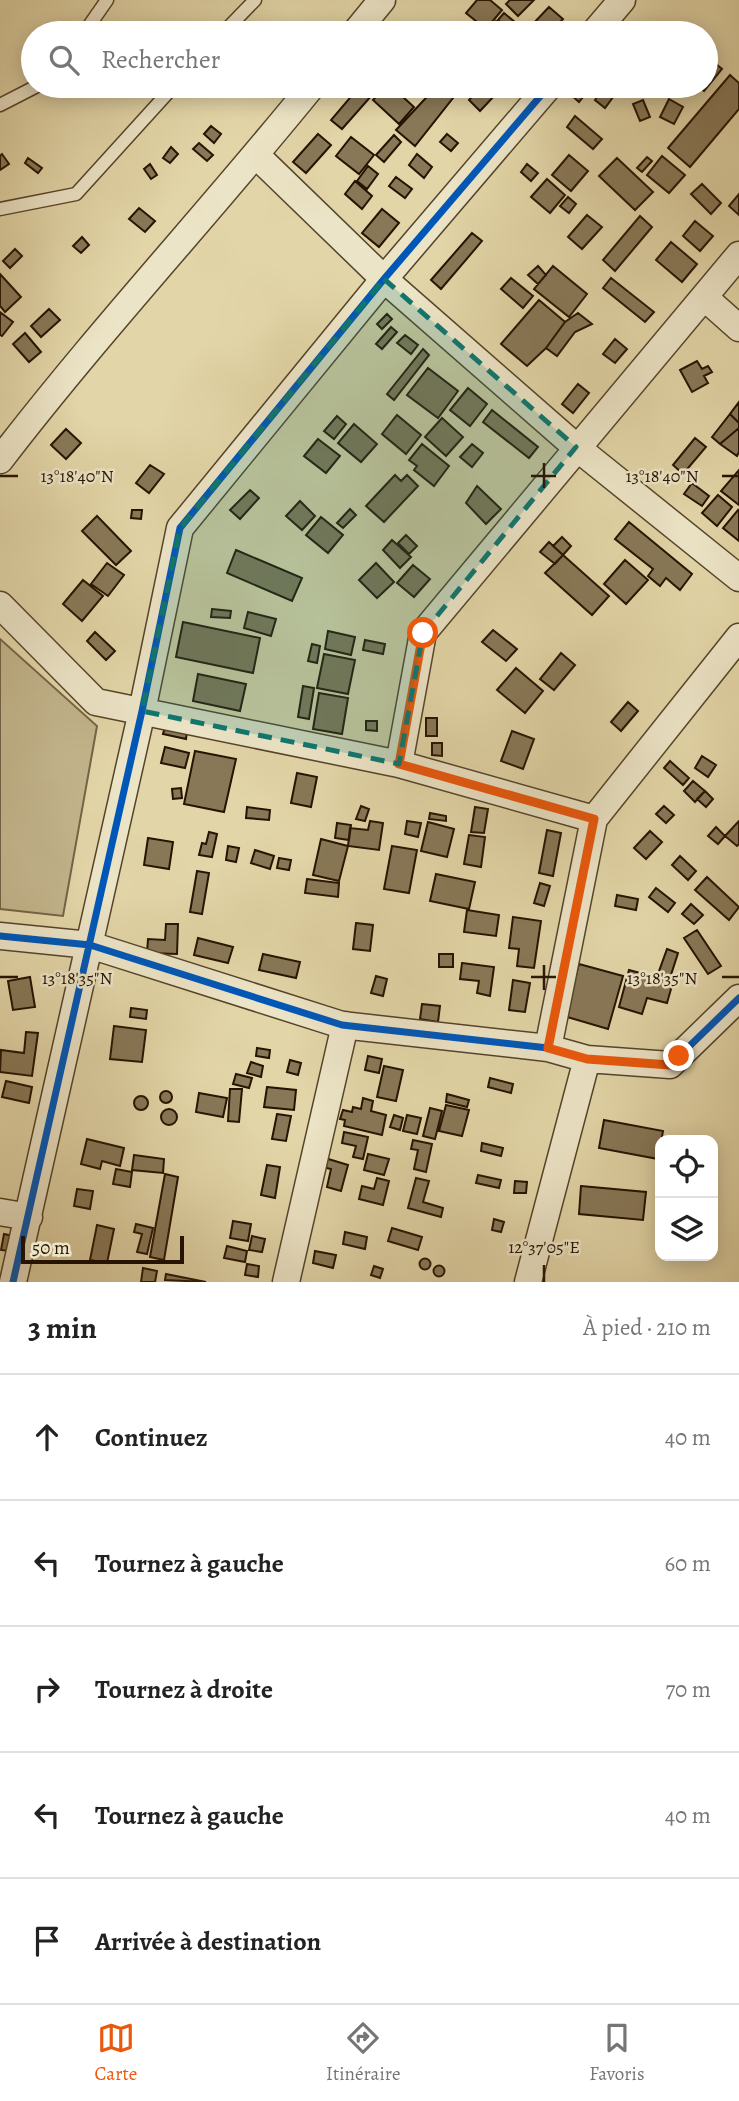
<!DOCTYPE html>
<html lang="fr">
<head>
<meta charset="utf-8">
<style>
  body { margin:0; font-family:Alegreya,serif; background:#f6f6f6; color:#222 }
  .controls { position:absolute; right:21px; bottom:21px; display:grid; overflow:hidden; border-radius:14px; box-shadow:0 4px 18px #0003 }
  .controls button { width:63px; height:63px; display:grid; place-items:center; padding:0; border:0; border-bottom:2px solid #e0e0e0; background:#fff; color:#222; font:35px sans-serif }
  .scale { position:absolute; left:21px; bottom:18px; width:163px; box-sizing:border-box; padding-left:7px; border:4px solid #261301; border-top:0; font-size:19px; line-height:24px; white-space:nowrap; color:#261301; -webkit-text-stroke:5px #ece4c6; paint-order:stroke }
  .stop { position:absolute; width:21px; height:21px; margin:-16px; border:5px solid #ea580c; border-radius:50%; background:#fff }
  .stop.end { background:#ea580c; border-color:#fff; box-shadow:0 2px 7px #0008 }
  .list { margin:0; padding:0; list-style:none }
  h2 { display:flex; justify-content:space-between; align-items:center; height:91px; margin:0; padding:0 28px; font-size:30px }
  h2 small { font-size:23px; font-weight:400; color:#767676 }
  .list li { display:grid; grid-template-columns:46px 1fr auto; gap:21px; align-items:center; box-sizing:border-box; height:126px; padding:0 28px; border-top:2px solid #e0e0e0 }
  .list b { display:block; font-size:26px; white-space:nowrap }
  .list em { font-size:23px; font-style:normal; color:#767676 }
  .icon { flex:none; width:38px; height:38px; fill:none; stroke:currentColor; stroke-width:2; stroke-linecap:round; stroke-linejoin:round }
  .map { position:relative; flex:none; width:739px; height:1282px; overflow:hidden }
  .search { position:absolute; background:#fff; box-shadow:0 4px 18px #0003; left:21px; right:21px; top:21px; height:77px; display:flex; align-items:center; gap:18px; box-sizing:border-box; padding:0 24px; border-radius:38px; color:#767676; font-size:26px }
  .sheet { height:721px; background:#fff }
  nav { display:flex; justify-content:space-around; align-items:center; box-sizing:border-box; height:98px; border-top:2px solid #e0e0e0; background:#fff; font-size:19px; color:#767676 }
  nav a { display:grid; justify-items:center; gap:4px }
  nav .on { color:#ea580c }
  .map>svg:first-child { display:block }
  .green { fill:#c2b48b; stroke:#746446; stroke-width:2 }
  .building { fill:#887857; stroke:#261301; stroke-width:2 }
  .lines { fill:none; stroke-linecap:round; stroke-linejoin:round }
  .lane-casing { stroke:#55442a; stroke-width:15 }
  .street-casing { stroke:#55442a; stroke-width:29 }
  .lane { stroke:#ece4c6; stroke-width:12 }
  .street { stroke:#ece4c6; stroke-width:26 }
  .cycleway-casing { stroke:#ece4c6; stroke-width:11 }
  .cycleway { stroke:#0057b8; stroke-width:7 }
  .route { stroke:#ea580c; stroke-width:9 }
  .marked { fill:#0f766e; fill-opacity:0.2; stroke:#0f766e; stroke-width:5; stroke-dasharray:14 9; stroke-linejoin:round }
  .ticks { fill:none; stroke:#261301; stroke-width:2.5 }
  .ticks-label { font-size:18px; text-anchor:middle; fill:#261301; stroke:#ece4c6; stroke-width:5; stroke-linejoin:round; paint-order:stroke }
</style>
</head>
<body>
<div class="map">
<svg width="739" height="1282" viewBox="0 0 739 1282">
  <rect width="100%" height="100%" fill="#e2d5a7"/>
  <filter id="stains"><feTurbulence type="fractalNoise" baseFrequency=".00286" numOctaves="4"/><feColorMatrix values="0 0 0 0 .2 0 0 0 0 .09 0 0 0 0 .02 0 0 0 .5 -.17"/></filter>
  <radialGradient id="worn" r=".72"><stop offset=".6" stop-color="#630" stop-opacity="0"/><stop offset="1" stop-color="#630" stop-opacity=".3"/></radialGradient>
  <path class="green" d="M0,639L97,726L63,916L0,909Z"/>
  <path class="building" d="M477,0H490L502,10L486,29L466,13Z
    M510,0H534L518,16L506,4Z
    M549,7L563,19L551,32L547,28L542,33H538L531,26Z
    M504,13L522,28L518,33H513L498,20Z
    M496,21L509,33H486Z
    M706,56L722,69L704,91L698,86H706Z
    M730,75L739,83V109L690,167L668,148Z
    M360,86H380L342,129L331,120Z
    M386,86H391L414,107L399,124L373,100Z
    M437,86H443L453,98L415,146L396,130Z
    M482,86H487L496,94L480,111L469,100Z
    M579,86L587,92L579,102L571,95Z
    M605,86L616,93L605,108L595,100Z
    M669,99L683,107L674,124L660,117Z
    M643,100L650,117L640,121L633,104Z
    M575,116L602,139L593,149L567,127Z
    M211,126L221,134L214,143L204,134Z
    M318,134L331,145L306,173L293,162Z
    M447,134L458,143L451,151L440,142Z
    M394,135L401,142L384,162L376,155Z
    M351,137L374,155L359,174L336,156Z
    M199,143L213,155L207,161L193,149Z
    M171,147L178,154L170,163L163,158Z
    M2,154L9,164L0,170V156Z
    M417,154L432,167L424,178L409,165Z
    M569,155L588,171L571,191L552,175Z
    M662,156L685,175L669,193L647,175Z
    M647,157L652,161L642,172L637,168Z
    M28,158L42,168L38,173L25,163Z
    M617,158L653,192L635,210L599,176Z
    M150,164L157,175L151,179L144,169Z
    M527,164L538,173L531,181L521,172Z
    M368,166L378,174L367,189L357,181Z
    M396,177L412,189L405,198L389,186Z
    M547,179L565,195L550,213L531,197Z
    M355,181L372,196L362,209L345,194Z
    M702,184L721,203L711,214L691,194Z
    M739,194V215L729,206Z
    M568,197L576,204L569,213L560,206Z
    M139,208L155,221L145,232L129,219Z
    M382,209L399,223L379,247L362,233Z
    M587,215L602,227L582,249L568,237Z
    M640,216L652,227L615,271L603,260Z
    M695,221L713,236L700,251L683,236Z
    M472,233L482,241L441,289L431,280Z
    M82,237L89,245L81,253L73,246Z
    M671,242L697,264L682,282L656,260Z
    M15,249L22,256L10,268L3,261Z
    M538,266L546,275L538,284L528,275Z
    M553,266L587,294L569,317L534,289Z
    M0,274L21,297L5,312L0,306Z
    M511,278L533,296L523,308L501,289Z
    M611,278L654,312L645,322L603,288Z
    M539,300L565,322L546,348L527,366L501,344Z
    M49,309L60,320L41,337L31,326Z
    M0,312L13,322L2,336L0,335Z
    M578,313L592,324L575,332L557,356L546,348L565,322Z
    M387,314L392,319L382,329L377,324Z
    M391,327L397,332L382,349L376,344Z
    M25,333L41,352L29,362L13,344Z
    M405,335L418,345L411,354L397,343Z
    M615,339L627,349L615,363L603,354Z
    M423,349L429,355L394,400L387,394Z
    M697,361L702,369L708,366L712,372L704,376L708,383L692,392L680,370Z
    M428,368L458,391L438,418L407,395Z
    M578,384L589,393L573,413L562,404Z
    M468,388L487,404L470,426L450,410Z
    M739,402V423L730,414Z
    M492,410L538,447L529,458L483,422Z
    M730,414L739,423V428L720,444L712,437Z
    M397,415L421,435L406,454L382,434Z
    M337,416L346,424L334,439L324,431Z
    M442,418L463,437L446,456L425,437Z
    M354,424L377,444L361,462L338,443Z
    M739,428V452L737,456L720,444Z
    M66,429L81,443L66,459L51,445Z
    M695,438L706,447L683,474L673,465Z
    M318,439L340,456L326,473L304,456Z
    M422,444L449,466L434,486L414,470L417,466L409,460Z
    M472,444L483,453L472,467L460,457Z
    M150,465L164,474L149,493L136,483Z
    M739,470V505L721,491Z
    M395,475L401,481L407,475L418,486L384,522L366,506Z
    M692,483L709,496L702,506L684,494Z
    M477,486L501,509L486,524L466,503Z
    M250,490L259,498L240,519L230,510Z
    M718,495L732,507L717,526L702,513Z
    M300,501L315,516L302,530L286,516Z
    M350,509L356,515L343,528L337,523Z
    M132,510H142L141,519L131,518Z
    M738,510L739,512V541L723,528Z
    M97,516L131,551L116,565L82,531Z
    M321,517L343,535L328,553L306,535Z
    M629,522L692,574L680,590L666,578L660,586L648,576L653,569L615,539Z
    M406,535L417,546L409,554L398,543Z
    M562,537L571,546L563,555L553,546Z
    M392,540L411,557L400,568L383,550Z
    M549,542L563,555L555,564L540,552Z
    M236,550L302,578L292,601L227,573Z
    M563,555L609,596L592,615L545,573Z
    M625,560L648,580L626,604L604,584Z
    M107,563L124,575L108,596L91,584Z
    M376,563L394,582L377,598L359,580Z
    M413,565L430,579L414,597L397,583Z
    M83,580L103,596L82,621L63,604Z
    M212,609L231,611L230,618L211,617Z
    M248,612L276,619L271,636L244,628Z
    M183,622L260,638L253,673L176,657Z
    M493,630L517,649L506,661L482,642Z
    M328,631L355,637L351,655L325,649Z
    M95,632L115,651L106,660L87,641Z
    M365,640L385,644L383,654L363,650Z
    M312,644L320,646L317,663L308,661Z
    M561,653L575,665L554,690L540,679Z
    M324,654L355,660L348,694L317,688Z
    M516,668L543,691L525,713L497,690Z
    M198,674L246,684L240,711L193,701Z
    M303,686L314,688L309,719L298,717Z
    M319,693L348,698L342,734L313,729Z
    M628,702L638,711L621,731L611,722Z
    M426,718H437V736H426Z
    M366,721H377V731L366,730Z
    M165,727L187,731L186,739L163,734Z
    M512,731L534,739L523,769L501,761Z
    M432,743H442V756L432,755Z
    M165,747L189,753L185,768L161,763Z
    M195,751L236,759L224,812L184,804Z
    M702,756L716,765L708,777L695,768Z
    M670,761L689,778L683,785L664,768Z
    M297,773L317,777L311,807L291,803Z
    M693,781L705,791L695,802L684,791Z
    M181,788L182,798L173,799L172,789Z
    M705,791L713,799L706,807L697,799Z
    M361,806L369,809L365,821L356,819Z
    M664,806L674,815L666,823L656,814Z
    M247,807L270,810L269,820L246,818Z
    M475,807L488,809L484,833L471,832Z
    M430,813L446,816V821L429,819Z
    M370,821L383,823L379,850L348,846L350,828L368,830Z
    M407,821L421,823L418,837L405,834Z
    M739,821V844L737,846L725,836Z
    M428,822L454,829L447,857L421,851Z
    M337,823L351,825L349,840L335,838Z
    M716,827L725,836L718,844L708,836Z
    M547,830L561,833L553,876L539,873Z
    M650,831L662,842L646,859L634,848Z
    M209,832L217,834L212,857L199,855L202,843L206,844Z
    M469,835L485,837L481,867L464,864Z
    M148,838L173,842L169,869L144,865Z
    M321,839L348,846L339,881L313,875Z
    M228,846L239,848L236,862L226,860Z
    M392,846L417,850L409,893L384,889Z
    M255,850L274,856L270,869L251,863Z
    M680,856L696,871L688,880L672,865Z
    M279,858L291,860L289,870L277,868Z
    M197,871L209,873L202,914L190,912Z
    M436,874L475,882L469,909L430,901Z
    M707,877L739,907L729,920L695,890Z
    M307,879L339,883L338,897L305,893Z
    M540,883L550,886L544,906L534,903Z
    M656,888L675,903L668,912L649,897Z
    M617,895L638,899L636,910L615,906Z
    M691,904L703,915L694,924L682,914Z
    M467,910L499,915L496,936L464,932Z
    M513,917L541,921L534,968L517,966L519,949L509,948Z
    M356,923L373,925L370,951L353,949Z
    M166,924H178L177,954L147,953L148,939L165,940Z
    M697,930L721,966L708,974L684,938Z
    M198,938L233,947L228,963L194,955Z
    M667,949L678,953L670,978L658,974Z
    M263,954L300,962L296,978L259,970Z
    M439,954H453V967H439Z
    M462,963L494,967L490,996L477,993L479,981L460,979Z
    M579,964L623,976L608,1029L564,1016Z
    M629,970L673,982L667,1003L647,998L642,1014L619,1007Z
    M376,976L387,979L383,996L371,993Z
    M30,977L35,1007L13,1010L8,981Z
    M513,980L530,983L525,1012L509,1010Z
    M422,1004L440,1006L438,1022L420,1019Z
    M131,1008L147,1010L146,1019L130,1017Z
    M114,1026L146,1030L142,1062L110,1059Z
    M26,1032L38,1033L32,1076L0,1072L1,1050L24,1053Z
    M257,1048L270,1050L269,1058L256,1056Z
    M368,1056L382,1059L379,1073L365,1070Z
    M290,1060L301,1063L298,1075L287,1072Z
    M251,1062L263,1066L261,1077L247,1073Z
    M384,1066L403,1070L396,1101L377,1097Z
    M236,1074L252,1078L249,1088L233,1084Z
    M490,1078L513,1084L511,1093L488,1087Z
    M6,1081L32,1087L29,1103L2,1097Z
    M267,1087L296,1090L294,1110L264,1107Z
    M230,1089H242L239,1122L228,1121Z
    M160 1097a6 6 0 1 1 12 0a6 6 0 1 1-12 0Z
    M199,1093L227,1098L223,1117L196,1112Z
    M447,1094L469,1100L467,1107L446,1102Z
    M134 1103a7 7 0 1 1 14 0a7 7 0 1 1-14 0Z
    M363,1098L373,1101L371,1111L386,1115L382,1135L344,1126L345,1120L340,1119L343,1110L352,1112L353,1107L361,1109Z
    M446,1105L469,1110L462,1136L439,1131Z
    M430,1108L442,1111L435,1139L423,1136Z
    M161 1117a8 8 0 1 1 16 0a8 8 0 1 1-16 0Z
    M277,1114L291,1116L286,1141L272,1139Z
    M394,1115L403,1118L400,1130L390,1127Z
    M407,1115L421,1118L417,1134L403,1131Z
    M604,1120L663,1131L658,1159L599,1148Z
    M344,1132L368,1137L363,1159L353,1157L356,1146L342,1143Z
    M87,1139L124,1148L120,1166L102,1161L100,1169L81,1164Z
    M413,1140L432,1144L426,1172L414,1169L418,1150L411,1149Z
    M482,1143L503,1148L501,1156L481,1151Z
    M368,1154L389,1159L384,1175L364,1170Z
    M134,1155L164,1159L163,1173L132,1170Z
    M325,1158L348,1165L341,1191L327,1187L331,1169L322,1167Z
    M267,1165L280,1167L275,1198L261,1195Z
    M116,1169L132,1172L130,1187L113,1184Z
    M165,1174L178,1177L164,1260L150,1257Z
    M478,1175L501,1180L499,1188L476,1183Z
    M377,1178L389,1181L383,1205L359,1199L362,1186L374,1189Z
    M416,1178L429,1181L423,1202L443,1208L441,1217L408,1208Z
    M515,1181L527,1182L526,1193H514Z
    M581,1186L646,1192L643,1220L579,1214Z
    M77,1189L93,1191L90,1209L74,1206Z
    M494,1219L504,1222L501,1232L492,1230Z
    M233,1221L251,1224L248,1241L230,1238Z
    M136,1224L153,1228L147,1254L137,1252L142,1234L134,1232Z
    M97,1225L114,1229L107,1263L90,1260Z
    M392,1228L422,1237L418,1250L388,1241Z
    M345,1232L367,1237L365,1249L343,1244Z
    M4,1234L18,1237L15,1252L1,1250Z
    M252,1236L265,1239L262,1252L249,1250Z
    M227,1246L247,1251L245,1262L224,1258Z
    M315,1251L336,1255L333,1268L313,1263Z
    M419.5 1264a5.5 5.5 0 1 1 11 0a5.5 5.5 0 1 1-11 0Z
    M247,1264L259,1266L258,1277L245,1275Z
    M433.5 1271a5.5 5.5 0 1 1 11 0a5.5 5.5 0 1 1-11 0Z
    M374,1266L383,1269L380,1278L371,1275Z
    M143,1268L157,1271L155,1282H141Z
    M166,1274L206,1282L165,1280Z"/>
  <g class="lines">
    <g class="lane-casing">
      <path id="lane" d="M84,33L107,0
        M223,33L255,0
        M0,105L37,86
        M0,209L76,194L174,86"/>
    </g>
    <g class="street-casing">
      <path id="street" d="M355,33L382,0
        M594,33L622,0
        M256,155L384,279L576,447L739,578
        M704,297L739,328
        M0,460C99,331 210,212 312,86
        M0,605L96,702L399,764L594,819
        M399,764L423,633L739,255
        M0,936L90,945L342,1025L548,1048L587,1059L670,1065L739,998
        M548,1048L594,819L739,637
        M0,1212L29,1217
        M13,1282L142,711L180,528L384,279L549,86
        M286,1282L345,1025
        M528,1282L587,1059"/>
    </g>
    <use href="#lane" class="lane"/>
    <use href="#street" class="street"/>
    <g class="cycleway-casing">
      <path id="cycleway" d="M0,936L90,945L342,1025L548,1048L587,1059L670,1065L739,998
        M13,1282L142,711L180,528L384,279L549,86"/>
    </g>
    <use href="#cycleway" class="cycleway"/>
  </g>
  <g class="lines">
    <path class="route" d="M423,633L399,764L594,819L548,1048L587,1059L670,1065L679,1056"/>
  </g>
  <path class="marked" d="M384,279L576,447L423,633L399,764L142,711L180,528Z"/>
  <path class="ticks" d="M544,463V488M0,476H18M531,476H556M722,476H739M544,965V990M0,977H18M531,977H556M722,977H739M544,1265V1282"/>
  <g class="ticks-label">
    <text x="77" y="482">13°18'40"N</text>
    <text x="662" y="482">13°18'40"N</text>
    <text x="77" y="984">13°18'35"N</text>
    <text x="662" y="984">13°18'35"N</text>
    <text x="544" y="1253">12°37'05"E</text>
  </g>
  <rect width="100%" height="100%" filter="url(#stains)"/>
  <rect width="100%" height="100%" fill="url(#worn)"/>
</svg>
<div class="controls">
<button><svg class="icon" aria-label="locate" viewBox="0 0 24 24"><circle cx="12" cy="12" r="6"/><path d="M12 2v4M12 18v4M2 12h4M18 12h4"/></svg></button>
<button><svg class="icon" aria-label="layers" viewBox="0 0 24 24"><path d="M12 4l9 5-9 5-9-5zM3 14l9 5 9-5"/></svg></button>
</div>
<div class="scale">50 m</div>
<div class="stop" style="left:423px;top:633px"></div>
<div class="stop end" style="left:679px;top:1056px"></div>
<div class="search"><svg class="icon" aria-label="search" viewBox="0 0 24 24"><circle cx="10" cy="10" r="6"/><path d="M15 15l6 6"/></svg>Rechercher</div>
</div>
<section class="sheet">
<h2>3 min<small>À pied · 210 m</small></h2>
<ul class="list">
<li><svg class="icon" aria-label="ahead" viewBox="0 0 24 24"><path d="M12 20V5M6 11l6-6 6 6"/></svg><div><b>Continuez</b></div><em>40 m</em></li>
<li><svg class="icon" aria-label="left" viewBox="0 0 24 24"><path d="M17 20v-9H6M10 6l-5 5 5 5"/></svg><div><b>Tournez à gauche</b></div><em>60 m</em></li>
<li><svg class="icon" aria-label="right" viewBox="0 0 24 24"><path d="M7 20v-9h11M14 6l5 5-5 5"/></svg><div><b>Tournez à droite</b></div><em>70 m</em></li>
<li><svg class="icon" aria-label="left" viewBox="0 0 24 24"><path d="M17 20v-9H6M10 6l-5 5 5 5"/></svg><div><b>Tournez à gauche</b></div><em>40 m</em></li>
<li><svg class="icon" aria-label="arrive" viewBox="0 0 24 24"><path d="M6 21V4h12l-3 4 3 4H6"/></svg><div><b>Arrivée à destination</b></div></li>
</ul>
</section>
<nav>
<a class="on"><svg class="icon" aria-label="map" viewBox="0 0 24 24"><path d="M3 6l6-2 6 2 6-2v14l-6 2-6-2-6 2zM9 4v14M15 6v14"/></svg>Carte</a>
<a><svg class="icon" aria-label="directions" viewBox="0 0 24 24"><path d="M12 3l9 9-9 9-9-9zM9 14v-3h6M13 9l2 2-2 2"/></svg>Itinéraire</a>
<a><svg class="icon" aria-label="saved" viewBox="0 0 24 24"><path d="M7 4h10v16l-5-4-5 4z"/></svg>Favoris</a>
</nav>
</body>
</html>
